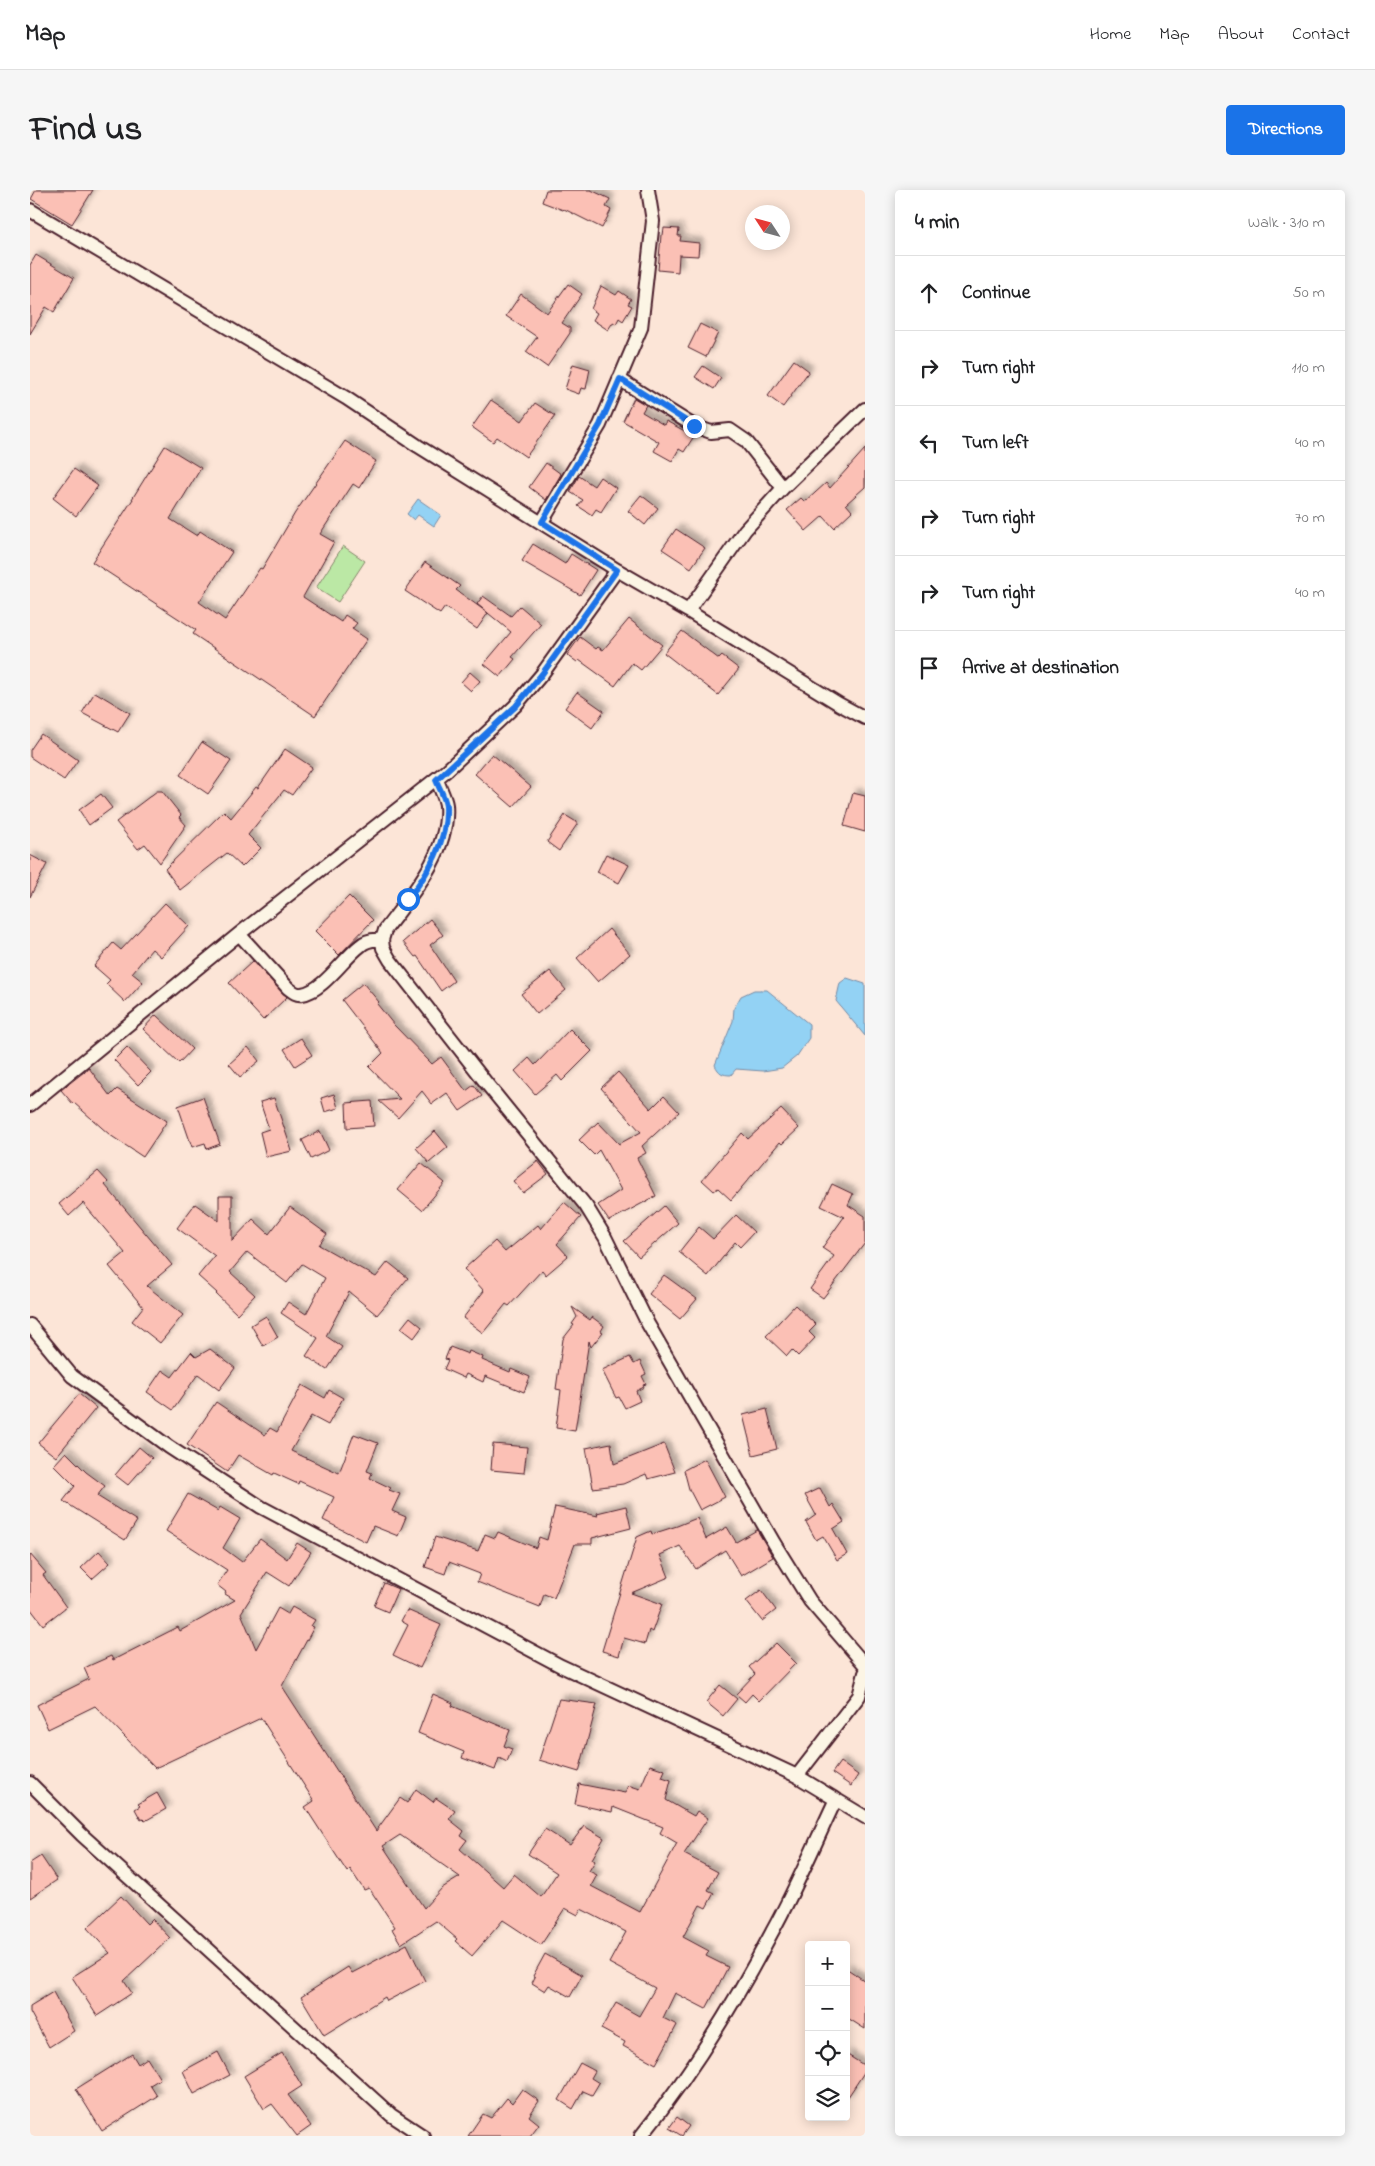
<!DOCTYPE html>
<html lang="en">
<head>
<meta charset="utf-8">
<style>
  body { margin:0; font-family:"Indie Flower",sans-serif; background:#f6f6f6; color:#202124 }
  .controls { position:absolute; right:15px; bottom:15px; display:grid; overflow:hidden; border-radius:5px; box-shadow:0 2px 12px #0003 }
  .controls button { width:45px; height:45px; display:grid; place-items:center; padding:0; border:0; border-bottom:1px solid #e0e0e0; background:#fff; color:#202124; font:25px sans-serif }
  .compass { position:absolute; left:715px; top:15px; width:45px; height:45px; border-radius:50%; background:#fff; box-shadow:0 2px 12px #0003; rotate:306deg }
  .stop { position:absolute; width:15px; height:15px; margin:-11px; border:4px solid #1a73e8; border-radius:50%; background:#fff }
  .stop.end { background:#1a73e8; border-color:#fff; box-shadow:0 1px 5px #0008 }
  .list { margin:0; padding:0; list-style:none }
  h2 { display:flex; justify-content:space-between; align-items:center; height:65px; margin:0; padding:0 20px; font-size:21px }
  h2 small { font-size:16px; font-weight:400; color:#757577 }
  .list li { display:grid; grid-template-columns:32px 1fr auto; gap:15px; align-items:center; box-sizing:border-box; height:75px; padding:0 20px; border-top:1px solid #e0e0e0 }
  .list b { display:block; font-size:19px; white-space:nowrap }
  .list em { font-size:16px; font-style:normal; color:#757577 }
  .icon { flex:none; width:28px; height:28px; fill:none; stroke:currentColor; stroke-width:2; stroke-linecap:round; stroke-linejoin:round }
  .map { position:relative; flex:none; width:835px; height:1946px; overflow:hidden; border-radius:5px }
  header { display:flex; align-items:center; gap:30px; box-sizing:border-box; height:70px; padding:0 25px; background:#fff; border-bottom:1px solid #e0e0e0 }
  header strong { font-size:24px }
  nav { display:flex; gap:28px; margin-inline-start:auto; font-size:18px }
  .intro { display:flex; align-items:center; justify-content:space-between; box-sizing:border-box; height:120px; padding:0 30px }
  h1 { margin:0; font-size:35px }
  .button { padding:12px 22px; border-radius:5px; background:#1a73e8; color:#fff; font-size:18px; font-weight:700 }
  main { display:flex; gap:30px; padding:0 30px }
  aside { flex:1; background:#fff; border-radius:5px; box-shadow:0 2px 12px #0003 }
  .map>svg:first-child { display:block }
  .green { fill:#bbe8a5; stroke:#828468 }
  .water { fill:#93d2f4; stroke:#768aa4 }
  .building { fill:#fbc0b5; stroke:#4a1f2b; fill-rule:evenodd; filter:url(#shadow) }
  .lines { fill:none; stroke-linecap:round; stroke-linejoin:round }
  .street-casing { stroke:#4a1f2b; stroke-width:16 }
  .street { stroke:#fcf5e5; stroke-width:12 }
  .route { stroke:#1a73e8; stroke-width:6 }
</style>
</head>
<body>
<header>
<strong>Map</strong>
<nav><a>Home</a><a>Map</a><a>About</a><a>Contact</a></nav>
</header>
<div class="intro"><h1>Find us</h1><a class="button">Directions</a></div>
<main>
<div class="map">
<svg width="835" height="1946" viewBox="0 0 835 1946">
  <defs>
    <filter id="shadow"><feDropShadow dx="4.5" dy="-4.5" stdDeviation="2.5" flood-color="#0004"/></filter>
  </defs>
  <rect width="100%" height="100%" fill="#fce5d7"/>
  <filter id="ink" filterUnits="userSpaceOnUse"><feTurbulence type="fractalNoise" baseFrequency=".02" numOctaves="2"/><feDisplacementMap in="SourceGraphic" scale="10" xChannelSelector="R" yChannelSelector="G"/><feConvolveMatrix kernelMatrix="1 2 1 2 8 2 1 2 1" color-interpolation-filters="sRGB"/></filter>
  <g filter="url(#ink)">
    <path class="green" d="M313,356L335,371L308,412L286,398Z"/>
    <path class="water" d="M388,309L411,325L404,336L388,325L384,330L377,324Z
      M817,788L835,794V846L806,811L810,793Z
      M724,800H737L779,834V848L767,866L752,878L733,881L706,879L701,885C692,885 689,883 685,875L703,831L704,818L711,806Z"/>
    <path class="building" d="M6,0H63L42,34L1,9Z
      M516,0H561L580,9L576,17L581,20L572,38L534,19L533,20L512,12Z
      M634,38L649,39L648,46H651L650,51L669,53L668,66L649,65L648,82L628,80L631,45H633Z
      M6,65L44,88L24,122L16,117L0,144V75Z
      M538,94L552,104L532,133L540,138V143L517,177L496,162L507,147L476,126L491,104L517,123Z
      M571,96L586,105L589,101L601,109L598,114L602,116L593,131L589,128L586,134L583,132L578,140L563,130L567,123L561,119Z
      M670,134L688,143L676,167L658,158Z
      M764,170L779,181L753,217L738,206Z
      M543,174L560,179L556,199L551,198L549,204L535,199Z
      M673,176L691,188L684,199L665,187Z
      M604,208L616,215L612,222L634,235L636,231L664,246L654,262L649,259L642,271L624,261L629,252L593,231Z
      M461,210L492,231L505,213L525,226L496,267L467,247L463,252L442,237Z
      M315,251L346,271L329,298L323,294L290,344L304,352L273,407L311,432L315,425L327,433L322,439L337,449L285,526L163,444L166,440L62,372L103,309H102L135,256L171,278L140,329L167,346L170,341L202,362L169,412L195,430L230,378L232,379L265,323Z
      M835,259V297L816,314L822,321L804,338L793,326L776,341L757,320L771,308L775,312L796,293L800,298Z
      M516,273L531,284L516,310L499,297Z
      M44,279L68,296L46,326L23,308Z
      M549,286L564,296L570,287L586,298L571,322L566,319L562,325L548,316L553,310L540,302Z
      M611,305L628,318L615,335L598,321Z
      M646,339L675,358L661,378L632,359Z
      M503,354L535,374L541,364L566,380L550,405L492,371Z
      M395,372L430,396L426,400L458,423L447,439L415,417L410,424L375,401Z
      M453,406L481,426L490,416L511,434L482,467L485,469L470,487L454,474L481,442L447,414Z
      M599,429L632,455L611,480L602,473L585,496L549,470L547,472L537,465L550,447L566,459L568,457L573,460Z
      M652,441L689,469L692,466L709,479L688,505L634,463Z
      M440,482L450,491L441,501L431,492Z
      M65,502L100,523L88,542L52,523Z
      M547,502L574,521L562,538L535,518Z
      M11,544L48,570L34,590L0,567V560Z
      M172,552L201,571L178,604L150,585Z
      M255,559L282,577L262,605L254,600L218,645L231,658L212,677L197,663L150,700L135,679L194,621L201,628L226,597L228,598Z
      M462,564L501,597L483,617L445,584Z
      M127,601H132L151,625L149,627L156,635L130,673L115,654L108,659L86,632Z
      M823,603L835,606V642L814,636Z
      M71,604L82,618L59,635L49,620Z
      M535,625L548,633L529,661L517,652Z
      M576,664L599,675L589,693L567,682Z
      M0,665L17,674L0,707Z
      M319,706L343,730L309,765L285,741Z
      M135,713L159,736L131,767L122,759L102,783L113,792L95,812L76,794L80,790L64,776L83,753L91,760Z
      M400,729L413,745L400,755L424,791L411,801L387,766L385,767L373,752Z
      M579,739L600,764L568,792L547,768Z
      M223,771L257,807L233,830L199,793Z
      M520,781L536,800L507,824L491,804Z
      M333,793L349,812L347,814L364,835L402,874L411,867L436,901L444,895L452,906L430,921L417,903L402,914L392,901L368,928L349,911L370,909L339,877L353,863L312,810Z
      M126,825L162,859L149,873L113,839Z
      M540,839L562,861L532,891L527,885L505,904L485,881L499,868L505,875Z
      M271,848L282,865L265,876L254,859Z
      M97,857L121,882L108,895L84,870Z
      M218,857L229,871L210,887L199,874Z
      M59,878L80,906L87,899L137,931L113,967L80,945L44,913L43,914L31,900Z
      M588,882L621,919L634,906L649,922L612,956L616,963L607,968L626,1006L579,1031L568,1015L591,1000L569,960L564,965L549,950L568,932L589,954L611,942L571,898Z
      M304,904L308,918L295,922L291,908Z
      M173,907L190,954L177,959L175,953L162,957L148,916Z
      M244,908L262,961L236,967L230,942L239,939L230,912Z
      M342,911L344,936L317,938L316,913Z
      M751,919L769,938L752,954L750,952L701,1010L688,998L684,1001L672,990L712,943L718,949Z
      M290,941L299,960L281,969L272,950Z
      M405,941L418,957L399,973L386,958Z
      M508,971L518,984L493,1003L483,991Z
      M391,973L415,993L392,1020L368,1000Z
      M68,981L78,992L75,995L142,1075L117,1096L153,1125L130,1153L102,1131L113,1117L79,1076L95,1063L53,1013L39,1026L29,1014Z
      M802,994L823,1004L818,1015L835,1026V1053L793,1108L780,1099L804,1066L792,1058L814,1027L791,1016Z
      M189,1006H202V1051L223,1029L239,1044L260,1017L297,1044L289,1055L346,1087L358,1072L378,1088L347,1125L319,1102L296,1146L312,1157L297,1180L276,1166L288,1148L251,1123L258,1112L276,1124L295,1088L272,1074L257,1093L217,1062L200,1082L225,1105L207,1124L186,1104L187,1103L168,1086L185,1066L147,1038L165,1014L189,1031Z
      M534,1012L551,1027L527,1054L538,1066L516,1085L512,1080L479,1116L476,1114L453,1143L433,1128L454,1101L434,1079L465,1051L475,1062L508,1035L511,1039Z
      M634,1016L648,1033L609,1067L594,1051Z
      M706,1025L724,1042L710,1057L705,1052L678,1086L649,1062L669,1037L683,1049Z
      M634,1085L667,1109L650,1129L619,1104Z
      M765,1115L786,1135L779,1142L785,1148L768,1166L762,1160L757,1166L736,1146Z
      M542,1117L560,1130L562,1127L574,1136L571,1141L573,1142L561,1157L559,1151L545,1241L526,1238L531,1200L526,1199L533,1149L544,1135L542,1134L547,1127Z
      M236,1126L248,1147L233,1156L221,1135Z
      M380,1127L392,1137L384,1148L371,1138Z
      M420,1157L438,1164L439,1161L453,1167L452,1170L480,1182L481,1179L500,1187L494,1202L455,1186L453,1192L436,1184L434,1188L414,1179L418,1170L415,1169Z
      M180,1159L205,1178L189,1200L168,1184L143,1220L117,1202L132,1180L142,1187L161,1162L166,1167Z
      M600,1167L604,1174L610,1171L616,1184L612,1186L616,1194L613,1195L614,1197L606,1201L610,1211L595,1218L589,1207L586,1208L572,1180Z
      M272,1195L295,1208L299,1200L313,1208L298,1235L281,1226L261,1261L309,1283L324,1244L348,1253L337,1281L342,1283L340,1288L361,1298L359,1300L370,1304L362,1321L376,1327L368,1346L343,1336L336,1352L293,1330L304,1307L269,1291L268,1294L244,1283L243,1285L208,1265L197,1282L157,1255L186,1212L235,1245L240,1238L247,1242Z
      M49,1204L66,1218L26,1267L8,1253Z
      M737,1219L747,1259L723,1265L713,1225Z
      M581,1253L584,1274L634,1254L645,1282L618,1289L616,1284L593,1294L563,1298L556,1258Z
      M463,1254L497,1257L494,1283L461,1280Z
      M109,1257L122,1268L98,1295L85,1285Z
      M36,1262L56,1282L75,1296L67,1306L107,1331L95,1350L33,1311L45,1296L24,1275Z
      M675,1269L695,1307L670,1320L659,1299L654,1280Z
      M790,1298L800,1317L803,1314L814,1332L803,1339L817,1364L807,1370L793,1346L786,1350L776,1332L786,1325L775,1305Z
      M158,1304L188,1321L190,1317L210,1329L193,1358L212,1372L230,1349L257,1369L267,1353L281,1362L259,1396L237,1382L211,1423L226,1459L248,1418L258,1424L262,1417L285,1430L281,1436L284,1437L252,1496L346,1641L370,1608L377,1613L386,1599L403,1612L406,1608L425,1621L419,1629L434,1641L431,1646L437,1650L430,1659L473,1697L484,1684L511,1707L527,1683L498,1664L515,1639L540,1655L554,1636L574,1648L562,1669L565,1671L559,1681L567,1685L561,1696L610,1722L647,1653L630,1643L633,1637L583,1617L582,1622L545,1614L549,1594L595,1603L598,1595L610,1599L620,1575L635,1580L632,1587L641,1590L636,1610L664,1626L667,1621L678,1628L654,1664L688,1682L678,1700L684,1703L676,1718L670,1715L653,1747L679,1761L676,1766L698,1777L676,1819L645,1803L633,1828L647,1835L626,1874L593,1856L595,1852L571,1839L586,1813L609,1826L625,1798L579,1773L596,1742L551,1719L548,1725L535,1718L511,1755L473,1730L442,1766L425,1751L427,1749L406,1731L371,1754L362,1739L365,1737L339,1698L334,1700L320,1679L317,1682L275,1617L284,1611L231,1528L125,1578L65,1516L18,1539L7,1515L59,1489L54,1478L81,1466L83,1470L148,1437L150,1441L205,1410L195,1404L196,1402L187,1395L197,1380L136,1341ZM370,1645L430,1687L412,1698L394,1718L353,1656Z
      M596,1316L601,1338L562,1348V1354H545L524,1408L514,1404L510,1417L447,1392L450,1384L419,1372L415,1384L395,1377L405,1347L448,1361L455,1344L465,1348L468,1342L506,1358L509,1347L517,1350L525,1317L568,1326L567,1323Z
      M667,1328L676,1349L697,1337L706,1352L727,1340L743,1367L711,1386L695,1360L666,1379L650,1356L630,1365L639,1387L601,1403L632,1414L622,1442L619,1440L615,1454L594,1448L589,1466L572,1461L607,1347L621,1341L622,1344L647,1336Z
      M69,1361L80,1373L62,1389L51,1378Z
      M0,1364L16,1383L13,1385L36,1417L13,1435L0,1418Z
      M354,1393L368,1399L358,1422L344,1416Z
      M731,1400L746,1420L732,1431L716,1411Z
      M377,1420L411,1435L390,1478L363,1465L378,1435L371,1431Z
      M746,1453L766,1473L729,1511L722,1504L715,1512L706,1504L725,1484L719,1477Z
      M690,1495L707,1509L693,1526L676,1512Z
      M403,1504L423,1513L422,1516L480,1540L474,1556L482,1559L477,1572L469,1568L465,1580L432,1568L434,1562L388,1543Z
      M529,1509L567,1514L549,1582L509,1570Z
      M810,1572L828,1585L821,1596L802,1583Z
      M127,1603L136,1619L115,1631L113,1629L111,1630L105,1619L110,1616L108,1614Z
      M11,1666L27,1690L0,1708V1673Z
      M91,1706L117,1734L122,1729L140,1748L94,1791L102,1803L67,1826L42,1787L80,1763L57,1738Z
      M377,1754L395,1791L357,1811L355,1807L294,1845L271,1807L318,1777L322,1783Z
      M515,1764L552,1785L540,1807L519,1795L515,1801L502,1793L505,1787L503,1786Z
      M816,1778L835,1791V1839L816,1827Z
      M23,1802L44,1841L19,1857L0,1822V1816Z
      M188,1862L200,1885L164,1904L153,1881Z
      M252,1863L272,1896L258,1905L281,1936L267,1946L242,1914L234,1919L214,1886Z
      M102,1864L108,1874L117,1868L130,1889L120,1895L127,1906L72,1941L46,1899Z
      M816,1864L835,1876V1881L816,1910Z
      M550,1873L565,1881L561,1888L569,1893L562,1905L553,1901L543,1919L529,1910Z
      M492,1899L509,1911L499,1926L509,1934L500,1946H438L453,1924L461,1928L477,1908L482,1913Z
      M647,1927L659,1936L652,1946L639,1938Z"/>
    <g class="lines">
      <g class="street-casing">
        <path id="street" d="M0,20L316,208L388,256L587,380L658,421L809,514L835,528
          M589,189L664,236L681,242L700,240L716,251L753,298
          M512,332L570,235L611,138L623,31L618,0
          M658,421L715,340L753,298L835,219
          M209,744L258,798C262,801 266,805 272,804C293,801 314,768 330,756C336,750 343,749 352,750L353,758L360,770L457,894L556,1016L575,1047L618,1134L744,1353L780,1411L835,1475
          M352,750L355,740C381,705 420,662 416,615C415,607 409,597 407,589
          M0,915L209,744L416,581L485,516L512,484L587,380
          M0,1135L42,1186L139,1257L231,1317L531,1476L767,1586L835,1627
          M767,1586L829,1506L835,1483
          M0,1593L52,1645L361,1925L393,1946
          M611,1946C662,1883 704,1814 742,1742C766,1699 785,1653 806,1609"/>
      </g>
      <use href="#street" class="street"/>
    </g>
  </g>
  <g class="lines" filter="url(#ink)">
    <path class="route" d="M378,709C398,683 418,651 416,616C415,607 409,598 406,590L486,516L512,484L587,380L512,332L570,235L590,189L664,236"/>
  </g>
</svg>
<div class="controls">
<button>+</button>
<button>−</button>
<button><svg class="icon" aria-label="locate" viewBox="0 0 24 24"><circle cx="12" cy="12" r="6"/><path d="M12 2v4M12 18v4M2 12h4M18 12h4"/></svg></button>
<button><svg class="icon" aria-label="layers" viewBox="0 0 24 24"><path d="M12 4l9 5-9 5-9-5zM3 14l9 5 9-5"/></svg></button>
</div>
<svg class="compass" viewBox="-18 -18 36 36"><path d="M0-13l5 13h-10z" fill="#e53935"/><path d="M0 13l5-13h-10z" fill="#757577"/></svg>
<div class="stop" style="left:378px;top:709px"></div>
<div class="stop end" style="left:664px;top:236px"></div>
</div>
<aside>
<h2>4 min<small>Walk · 310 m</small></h2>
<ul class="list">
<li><svg class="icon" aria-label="ahead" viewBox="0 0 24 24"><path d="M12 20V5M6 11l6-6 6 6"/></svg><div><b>Continue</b></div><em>50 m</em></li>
<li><svg class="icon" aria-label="right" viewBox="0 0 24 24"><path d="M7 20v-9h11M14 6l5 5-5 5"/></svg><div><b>Turn right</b></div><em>110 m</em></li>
<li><svg class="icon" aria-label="left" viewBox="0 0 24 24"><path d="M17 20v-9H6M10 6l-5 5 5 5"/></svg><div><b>Turn left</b></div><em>40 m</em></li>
<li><svg class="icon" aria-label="right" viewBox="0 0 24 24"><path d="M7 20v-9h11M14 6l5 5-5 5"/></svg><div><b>Turn right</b></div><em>70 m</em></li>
<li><svg class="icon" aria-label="right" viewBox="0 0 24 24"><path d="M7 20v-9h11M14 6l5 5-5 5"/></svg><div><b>Turn right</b></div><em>40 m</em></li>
<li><svg class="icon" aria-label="arrive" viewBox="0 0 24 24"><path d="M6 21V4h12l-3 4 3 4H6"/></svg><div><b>Arrive at destination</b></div></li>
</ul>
</aside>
</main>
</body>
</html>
